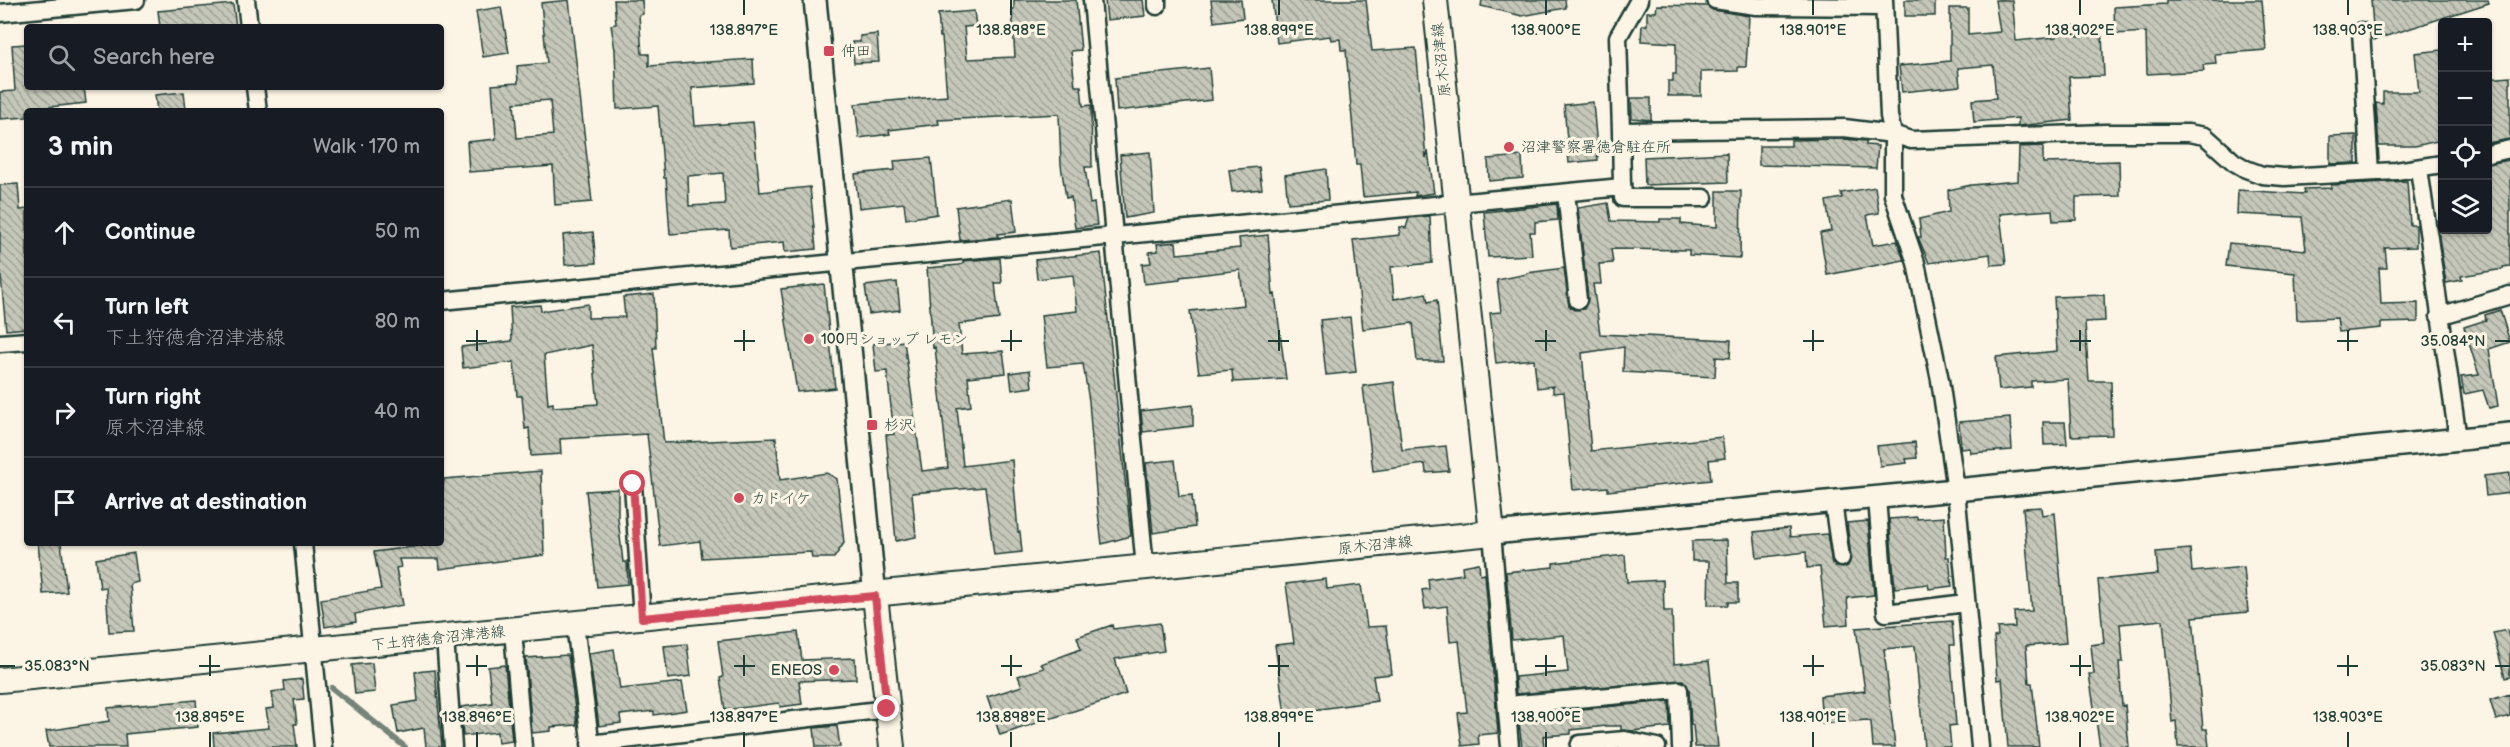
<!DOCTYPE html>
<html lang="en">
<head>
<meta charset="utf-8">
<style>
  body { margin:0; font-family:"Balsamiq Sans","Klee One",sans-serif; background:#242831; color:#f1f3f6 }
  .controls { position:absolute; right:18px; top:18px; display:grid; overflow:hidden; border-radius:6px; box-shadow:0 2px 4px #0004 }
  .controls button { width:54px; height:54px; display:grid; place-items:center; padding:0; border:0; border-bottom:2px solid #363941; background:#171b24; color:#f1f3f6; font:30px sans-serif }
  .stop { position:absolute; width:18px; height:18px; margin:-14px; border:4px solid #d1495b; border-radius:50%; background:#fff }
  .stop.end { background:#d1495b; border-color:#fff; box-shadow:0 2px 6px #0008 }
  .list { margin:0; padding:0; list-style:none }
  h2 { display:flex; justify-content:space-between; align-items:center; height:78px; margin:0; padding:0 24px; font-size:26px }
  h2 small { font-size:20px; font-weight:400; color:#9ea1a6 }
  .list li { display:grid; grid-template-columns:39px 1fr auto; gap:18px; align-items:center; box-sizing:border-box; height:90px; padding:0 24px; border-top:2px solid #363941 }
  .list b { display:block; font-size:22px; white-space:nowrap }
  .list p { margin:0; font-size:20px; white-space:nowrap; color:#9ea1a6 }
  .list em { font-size:20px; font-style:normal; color:#9ea1a6 }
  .icon { flex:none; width:33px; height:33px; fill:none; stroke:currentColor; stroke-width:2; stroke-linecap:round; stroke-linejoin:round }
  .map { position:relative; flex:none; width:2510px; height:747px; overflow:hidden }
  .search { position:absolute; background:#171b24; box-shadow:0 2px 4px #0004; left:24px; top:24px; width:420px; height:66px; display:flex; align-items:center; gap:15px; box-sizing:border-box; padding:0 21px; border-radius:6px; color:#9ea1a6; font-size:22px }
  .panel { position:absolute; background:#171b24; box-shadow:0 2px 4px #0004; left:24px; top:108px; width:420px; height:438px; border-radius:6px }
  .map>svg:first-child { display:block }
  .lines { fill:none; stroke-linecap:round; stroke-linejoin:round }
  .stream { stroke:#758479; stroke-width:6 }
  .building { fill:url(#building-back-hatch); stroke:#1f3d34; stroke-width:1.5; fill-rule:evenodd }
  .minor-casing { stroke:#1f3d34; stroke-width:21 }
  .tertiary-casing { stroke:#1f3d34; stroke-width:26 }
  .secondary-casing { stroke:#1f3d34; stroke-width:28 }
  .minor { stroke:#fcf5e5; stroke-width:16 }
  .tertiary { stroke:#fcf5e5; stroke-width:21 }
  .secondary { stroke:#fcf5e5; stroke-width:24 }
  .route { stroke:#d1495b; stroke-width:8 }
  .ticks { fill:none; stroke:#1f3d34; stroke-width:2 }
  .poi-dot { fill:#d1495b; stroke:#fcf5e5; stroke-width:2 }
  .labels { text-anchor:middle; stroke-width:6; stroke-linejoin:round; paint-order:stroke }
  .poi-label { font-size:15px; fill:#1f3d34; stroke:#fcf5e5; text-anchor:start }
  .street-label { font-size:15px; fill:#1f3d34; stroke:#fcf5e5 }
  .ticks-label { font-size:15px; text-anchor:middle; fill:#1f3d34; stroke:#fcf5e5; stroke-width:6; stroke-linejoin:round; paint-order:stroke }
</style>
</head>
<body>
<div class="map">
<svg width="2510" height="747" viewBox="0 0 2510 747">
  <defs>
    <pattern id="building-back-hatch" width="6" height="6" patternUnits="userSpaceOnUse" patternTransform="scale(1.5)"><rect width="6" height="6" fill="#c5c7b9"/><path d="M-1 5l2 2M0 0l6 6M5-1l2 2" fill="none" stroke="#9fa397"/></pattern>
  </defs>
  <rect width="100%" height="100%" fill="#fcf5e5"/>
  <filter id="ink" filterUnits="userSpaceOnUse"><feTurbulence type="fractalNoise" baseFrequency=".0167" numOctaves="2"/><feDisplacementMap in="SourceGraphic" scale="12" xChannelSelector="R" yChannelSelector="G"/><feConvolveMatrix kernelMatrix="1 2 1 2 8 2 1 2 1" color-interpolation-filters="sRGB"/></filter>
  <g filter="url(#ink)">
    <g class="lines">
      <path class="stream" d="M332,688L405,747"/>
    </g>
    <path class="building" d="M569,0L592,202L555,205L553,166L469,172L467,142L496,139L492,85L518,83L517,66L547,63L541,3ZM550,100L553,135L517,138L514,103Z
      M614,0H642L643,14L639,15L642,54H649V66L753,59L754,83L692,88L695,126L753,122L760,192L810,187L816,249L785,252L784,242L730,247L729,230L670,234L666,178H664L658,106L617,109L615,50L611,25L616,24ZM723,173L725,204L689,206L688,176Z
      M1014,0H1076L1081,50L1071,51L1075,86H1081L1083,106L1091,105L1092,167H1085L1090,204L1094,203L1097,225L1075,228L1071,197L1066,198L1061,165L1059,114L938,120L939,124L889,130L890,134L859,138L855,104L947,96L942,37H940L938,14L974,11L976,26L964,27L967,59L1015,57L1012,9H1014Z
      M1105,0H1143L1145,16L1107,20Z
      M1211,0H1241L1243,18L1214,22Z
      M1272,0H1366L1372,51L1416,48L1426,158L1428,151L1434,193L1415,196L1416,192L1363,197L1360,165H1356L1346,50H1341L1340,39L1331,40L1330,36L1277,43Z
      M1482,0H1565L1566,8L1522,16L1481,6Z
      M1905,0H1935V16H1905Z
      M1995,0H2012L2016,41L2057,37L2058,24L2078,26L2077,36L2102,35L2104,76L2069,77L2072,120L2018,126V118L1974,122L1972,100L1996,98L1993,65L1958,68L1960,86L1902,92L1899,66L1950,61V8H1968V35L2000,32Z
      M2166,0H2262L2266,50L2215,54L2216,64L2203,65L2204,71L2147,74L2146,32L2115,34L2114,7L2166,4Z
      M2371,0H2488L2489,3L2374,40Z
      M233,4L236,27H160L158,11Z
      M1657,5L1707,6L1713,10L1749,16L1746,67H1738V71L1701,72V96H1668V81H1673V74H1676V43L1641,41L1642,25H1647V12H1656Z
      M501,7L509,53L483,57L476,11Z
      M877,34L879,62L854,63L852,42H860V36Z
      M27,44V87H84L86,103L31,109V111H27V117L0,119V92L15,91L12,45Z
      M2442,50V140L2415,146H2379L2376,103L2383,104V92H2419L2415,53Z
      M1209,68L1212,100L1117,111L1115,78Z
      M2510,77V139L2487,143V79Z
      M184,92L186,109L157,111L155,95Z
      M1631,98H1651V120L1632,118Z
      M1593,102L1598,160L1569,163L1564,105Z
      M2356,135V163L2330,164V136Z
      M1844,139L1866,141V145L1878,146L1876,168L1759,165V146H1791V140Z
      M2043,146V163L2119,161L2120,196L2076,197V220L2053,221L2052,210L2000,214L2006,264L1991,265L1990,254L1929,263L1918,237H1921L1919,219L1949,212L1948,190L1971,185L2018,181L2019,147Z
      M1150,152L1154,213L1125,218L1120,155Z
      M1727,153L1728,182L1645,185L1644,157Z
      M1522,156L1523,178L1489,181L1488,159Z
      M931,158L937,214L906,219L904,203L859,208L855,174L895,170L894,161Z
      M2510,160V266L2503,267V269L2461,276L2462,280L2446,283L2438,230H2487V164Z
      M1259,167L1262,189L1232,192L1229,170Z
      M1326,169L1328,200L1288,203L1285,175Z
      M2407,181L2410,225H2416V247L2385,248L2387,268H2379L2381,304L2418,303V322L2381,323V328L2339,332L2337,318L2297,320L2295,273L2226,266L2229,243L2306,250L2302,217L2237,214L2238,190L2305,194L2304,189L2331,188V185Z
      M18,184L20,210L27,209V328L6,330L0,266V185Z
      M1875,187L1879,213L1867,215L1873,245L1897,241L1904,260L1827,275L1820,233L1831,231L1826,201L1842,198L1841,193Z
      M1717,191H1741L1740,258L1689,255V250L1611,249L1613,263L1599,264L1601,284H1593L1600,334L1731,340L1730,358L1716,357L1715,377L1623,372L1624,347L1582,353L1591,451L1722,437L1725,458L1709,460L1711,480L1608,491V487L1573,490L1564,392L1553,393V386L1537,388L1534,359L1496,363L1490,313L1501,312L1497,280L1527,274V273L1564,268L1569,306L1574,310L1584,309L1588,299L1578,208L1608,203L1611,221L1660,222V219H1681V224L1717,227Z
      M1012,199L1016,232L998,234V237L960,240L956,207Z
      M1557,204L1558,220L1535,222V232H1530L1532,255L1488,257L1484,212Z
      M1430,216L1432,263L1391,267L1394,299L1426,293L1428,302L1437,300L1443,361H1417L1413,323L1363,329L1353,240L1400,235V227L1406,228L1409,218Z
      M593,232L596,263L565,265L563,235Z
      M1268,235L1273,295L1275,294L1286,379L1233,382L1232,370L1199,373L1190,311L1244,305L1240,270L1180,277V280L1144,284L1142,264L1151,263L1149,252L1158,251L1157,244L1176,242L1177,254L1240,248L1239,238Z
      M1101,253L1131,536L1102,544L1097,504L1089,401L1083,364L1047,367L1041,315L1077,311L1073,275L1037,279L1035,260Z
      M1000,258L1002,283H995L999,319L959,324L962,354L1003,351L1006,373L968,377L971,406L957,408L963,466L1012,460L1018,532H1020L1022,552L994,555L985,487L912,493L916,537L896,541L886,435L894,434L887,371L876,372L873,344L904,341L922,471L948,468L935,347L933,348L927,268L959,265L963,264V261Z
      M897,282L900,310L869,314L865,286Z
      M824,284L835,388L797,392L781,289Z
      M654,294L656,348H653L664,443L776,438L780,480L827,473L837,479L844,543L834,558H812L811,552L702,558L700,541L660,546L647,434L560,439L561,454L531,456L529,428L525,429L522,396H517L514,362L463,368L461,347L512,341L510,307L540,305L541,311L588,304V318L625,317L623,297ZM592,345L598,404L553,407V403L548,404L544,355Z
      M2104,295L2105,321L2085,322L2089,381H2111L2112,435L2071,436L2068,379L2031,381V387L1999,390L1996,357L2057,351L2054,297Z
      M2500,310L2510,342L2489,349L2498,406L2489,408L2483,390L2464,394L2461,377L2479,375L2464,327L2486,320L2485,315Z
      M1350,317L1356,372L1326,375L1320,320Z
      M1030,370L1032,387L1012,390L1010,373Z
      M1394,382L1402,450L1446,446L1449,471L1426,473L1425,464L1373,471L1363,386Z
      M1193,405V426L1143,432L1141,411Z
      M2010,418L2012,450L1971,453L1970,448L1961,449L1959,422Z
      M2043,422H2065L2067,444L2044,445Z
      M1915,442L1917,458L1906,459L1907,463L1880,466L1877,446Z
      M1175,460L1179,496L1192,495L1195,527L1153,533L1146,463Z
      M541,471L544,555L440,569L439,559H399L401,567L396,568L403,605L355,614L356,622L325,627L321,599L381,589L374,552L441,543V488H443L444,479Z
      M2510,473V493L2486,496L2484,476Z
      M618,489V519L623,562H627L628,584L597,587L586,491Z
      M2041,507L2042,515L2055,513L2066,643L2026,646L2029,683H2032L2039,747H2008L2002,679L1997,680L1994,637L1998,636L1997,628L2015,627L2014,612L2032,611L2023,508Z
      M1917,517V519L1944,517L1946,557H1949L1952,586L1929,589L1928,584L1895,588L1889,519Z
      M1868,521L1874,595L1847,598L1849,624L1826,626L1820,567L1807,568L1806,552L1757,558L1754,532L1789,528L1790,537L1827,534L1832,564L1843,568L1848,566L1851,557L1847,523Z
      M1727,540L1728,583H1738V602H1728V605H1708L1709,561H1692V541Z
      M38,543H61L67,592L43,594Z
      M2190,549L2192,572L2244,567L2248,612L2193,617L2203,729H2207L2209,747H2178L2176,721L2172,722L2163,620L2120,624L2123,662H2119L2122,706L2125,705L2129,747H2100L2089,674H2094L2091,645L2104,643L2098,580L2158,574L2156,552Z
      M134,553L138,582L130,584L134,631L109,632L106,587L100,588L96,559Z
      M1625,555L1627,582L1663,580L1664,611H1672L1674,664L1709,661L1718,747H1695L1693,725H1691L1689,689L1683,680L1516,694L1515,677L1568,672L1564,635L1512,640L1506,572L1553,567V563Z
      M1479,563L1480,575L1485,574L1498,733L1478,735L1479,744L1462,746L1458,713L1467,712L1459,641L1450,642L1447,606L1425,609L1422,590L1429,589L1428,579L1463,574L1462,566Z
      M1326,579L1327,589L1361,585L1367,627L1386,626L1392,674L1373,676L1377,701L1285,714L1275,645L1294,643L1286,584Z
      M1952,621L1954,645H1950L1956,725L1949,726L1951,747H1924L1915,646L1884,649L1895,747H1873L1871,722L1867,720L1822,724L1820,696L1865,691L1856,628Z
      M1160,623L1164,651L1115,659L1126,694L1000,735L987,697L1022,686L1018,676L1044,668L1041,664L1081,649L1077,637L1112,625L1113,629Z
      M2507,630L2510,639V677L2505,678L2493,633Z
      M798,632L802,660L855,658L856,679L799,681L802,704L780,707L779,703L725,710L720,678L723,677L718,641Z
      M687,644L691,676L668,679L664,646Z
      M614,649L620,689L682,682L687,710L654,715V711L620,715L621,723L599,726L589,653Z
      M568,655L577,725L551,727V731L532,733L526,658Z
      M372,663L375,692L355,694L352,665Z
      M505,665L512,741L498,743L497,732L463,736L461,707L492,703L488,667Z
      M435,670L442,747H426L424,728L398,733L393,705L418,701L415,672Z
      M302,679L304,699L294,700L297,724H294L297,747H214L213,733L269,728L266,709L274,708L272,692L285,690L284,681Z
      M2510,694V716L2496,720L2490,700Z
      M196,700L198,727L125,734L126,747H49L46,731L109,721L108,708Z
      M1669,701L1670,727L1631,731L1621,730V726H1606L1571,730V734L1543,736L1544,747H1522L1518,715Z
      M837,726L840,747H816L814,728Z"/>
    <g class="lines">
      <g class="minor-casing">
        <path id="minor" d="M246,0L249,27
          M1092,0L1145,568
          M1157,0V6
          M1715,0L1756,6L1884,7
          M1884,0L1889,116L1893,134V195L1916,263L1940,380L1956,490L1980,747
          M0,13L136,0
          M2361,31L2370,172
          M255,87L258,111
          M1621,131L1618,37L1639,0
          M2488,154L2510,149
          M2419,169L2458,439
          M1622,182L1623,198H1704
          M1566,193L1578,300
          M441,301L1622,187L1621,131L1844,128L1893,134L1911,140L2105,133H2188L2205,136L2234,162L2246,169L2262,175L2284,177L2396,171L2442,164
          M2439,316L2510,295
          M0,343L27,341
          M633,485L642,618
          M1877,498L1886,613L1966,603
          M1833,502L1841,558
          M1492,533L1510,747
          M303,543L323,747
          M575,625L591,747
          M513,631L523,747
          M445,638L453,747
          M1507,705L1679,690L1681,747
          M590,744L887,709
          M1579,747L1580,744L1625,740L1657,747"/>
      </g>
      <g class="tertiary-casing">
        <path id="tertiary" d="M815,0L875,596
          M1492,533L1956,490L2510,434"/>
      </g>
      <g class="secondary-casing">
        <path id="secondary" d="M875,596L892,747
          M0,680L1492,533L1435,0"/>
      </g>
      <use href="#minor" class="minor"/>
      <use href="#tertiary" class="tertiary"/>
      <use href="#secondary" class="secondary"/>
    </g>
  </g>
  <g class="lines" filter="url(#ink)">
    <path class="route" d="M633,484L642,618L875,596L887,709"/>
  </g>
  <path class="ticks" d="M744,0V15M1011,0V15M1279,0V15M1546,0V15M1813,0V15M2080,0V15M2348,0V15M477,330V351M744,330V351M1011,330V351M1279,330V351M1546,330V351M1813,330V351M2080,330V351M2348,330V351M466,341H487M734,341H755M1001,341H1022M1268,341H1289M1535,341H1556M1803,341H1824M2070,341H2091M2337,341H2358M2495,341H2510M210,655V676M477,655V676M744,655V676M1011,655V676M1279,655V676M1546,655V676M1813,655V676M2080,655V676M2348,655V676M0,666H15M199,666H220M466,666H487M734,666H755M1001,666H1022M1268,666H1289M1535,666H1556M1803,666H1824M2070,666H2091M2337,666H2358M2495,666H2510M210,732V747M477,732V747M744,732V747M1011,732V747M1279,732V747M1546,732V747M1813,732V747M2080,732V747M2348,732V747"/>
  <g class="poi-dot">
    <rect x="823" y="45" width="12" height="12" rx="3"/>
    <circle cx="1509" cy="147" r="6"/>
    <circle cx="809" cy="339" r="6"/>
    <rect x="866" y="419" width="12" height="12" rx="3"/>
    <circle cx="739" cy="498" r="6"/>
    <circle cx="834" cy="670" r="6"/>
  </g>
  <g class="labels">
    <g class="poi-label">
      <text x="841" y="56">仲田</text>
      <text x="1521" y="152">沼津警察署徳倉駐在所</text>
      <text x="821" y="344">100円ショップ レモン</text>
      <text x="884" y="430">杉沢</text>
      <text x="751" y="503">カドイケ</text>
      <text x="822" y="675" text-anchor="end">ENEOS</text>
    </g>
    <g class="street-label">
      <text transform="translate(1441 60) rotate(-96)" y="5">原木沼津線</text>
      <text transform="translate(1375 545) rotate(-6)" y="5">原木沼津線</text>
      <text transform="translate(438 638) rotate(-6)" y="5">下土狩徳倉沼津港線</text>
    </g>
  </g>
  <g class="ticks-label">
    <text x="744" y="35">138.897°E</text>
    <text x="1011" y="35">138.898°E</text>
    <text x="1279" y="35">138.899°E</text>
    <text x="1546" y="35">138.900°E</text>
    <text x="1813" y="35">138.901°E</text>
    <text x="2080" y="35">138.902°E</text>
    <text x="2348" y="35">138.903°E</text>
    <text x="2453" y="346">35.084°N</text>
    <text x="57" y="671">35.083°N</text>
    <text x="2453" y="671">35.083°N</text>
    <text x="210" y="722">138.895°E</text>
    <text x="477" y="722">138.896°E</text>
    <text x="744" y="722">138.897°E</text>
    <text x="1011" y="722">138.898°E</text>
    <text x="1279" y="722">138.899°E</text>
    <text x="1546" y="722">138.900°E</text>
    <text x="1813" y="722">138.901°E</text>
    <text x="2080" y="722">138.902°E</text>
    <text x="2348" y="722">138.903°E</text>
  </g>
</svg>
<div class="controls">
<button>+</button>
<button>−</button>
<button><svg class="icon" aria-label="locate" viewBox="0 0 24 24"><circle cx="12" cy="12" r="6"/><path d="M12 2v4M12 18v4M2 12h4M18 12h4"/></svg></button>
<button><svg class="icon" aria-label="layers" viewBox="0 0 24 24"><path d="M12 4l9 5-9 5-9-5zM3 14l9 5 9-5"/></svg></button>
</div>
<div class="stop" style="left:633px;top:484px"></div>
<div class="stop end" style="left:887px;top:709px"></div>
<div class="search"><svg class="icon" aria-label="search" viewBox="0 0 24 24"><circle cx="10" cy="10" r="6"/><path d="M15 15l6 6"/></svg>Search here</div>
<section class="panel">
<h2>3 min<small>Walk · 170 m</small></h2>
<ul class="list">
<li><svg class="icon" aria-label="ahead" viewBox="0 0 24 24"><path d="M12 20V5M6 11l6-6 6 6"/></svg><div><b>Continue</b></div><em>50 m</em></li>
<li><svg class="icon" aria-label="left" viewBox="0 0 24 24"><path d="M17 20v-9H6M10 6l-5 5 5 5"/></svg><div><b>Turn left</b><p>下土狩徳倉沼津港線</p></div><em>80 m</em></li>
<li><svg class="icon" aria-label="right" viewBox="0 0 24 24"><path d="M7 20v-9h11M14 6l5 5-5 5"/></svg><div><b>Turn right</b><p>原木沼津線</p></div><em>40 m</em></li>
<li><svg class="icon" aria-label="arrive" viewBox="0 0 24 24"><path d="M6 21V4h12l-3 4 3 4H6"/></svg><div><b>Arrive at destination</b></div></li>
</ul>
</section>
</div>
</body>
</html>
